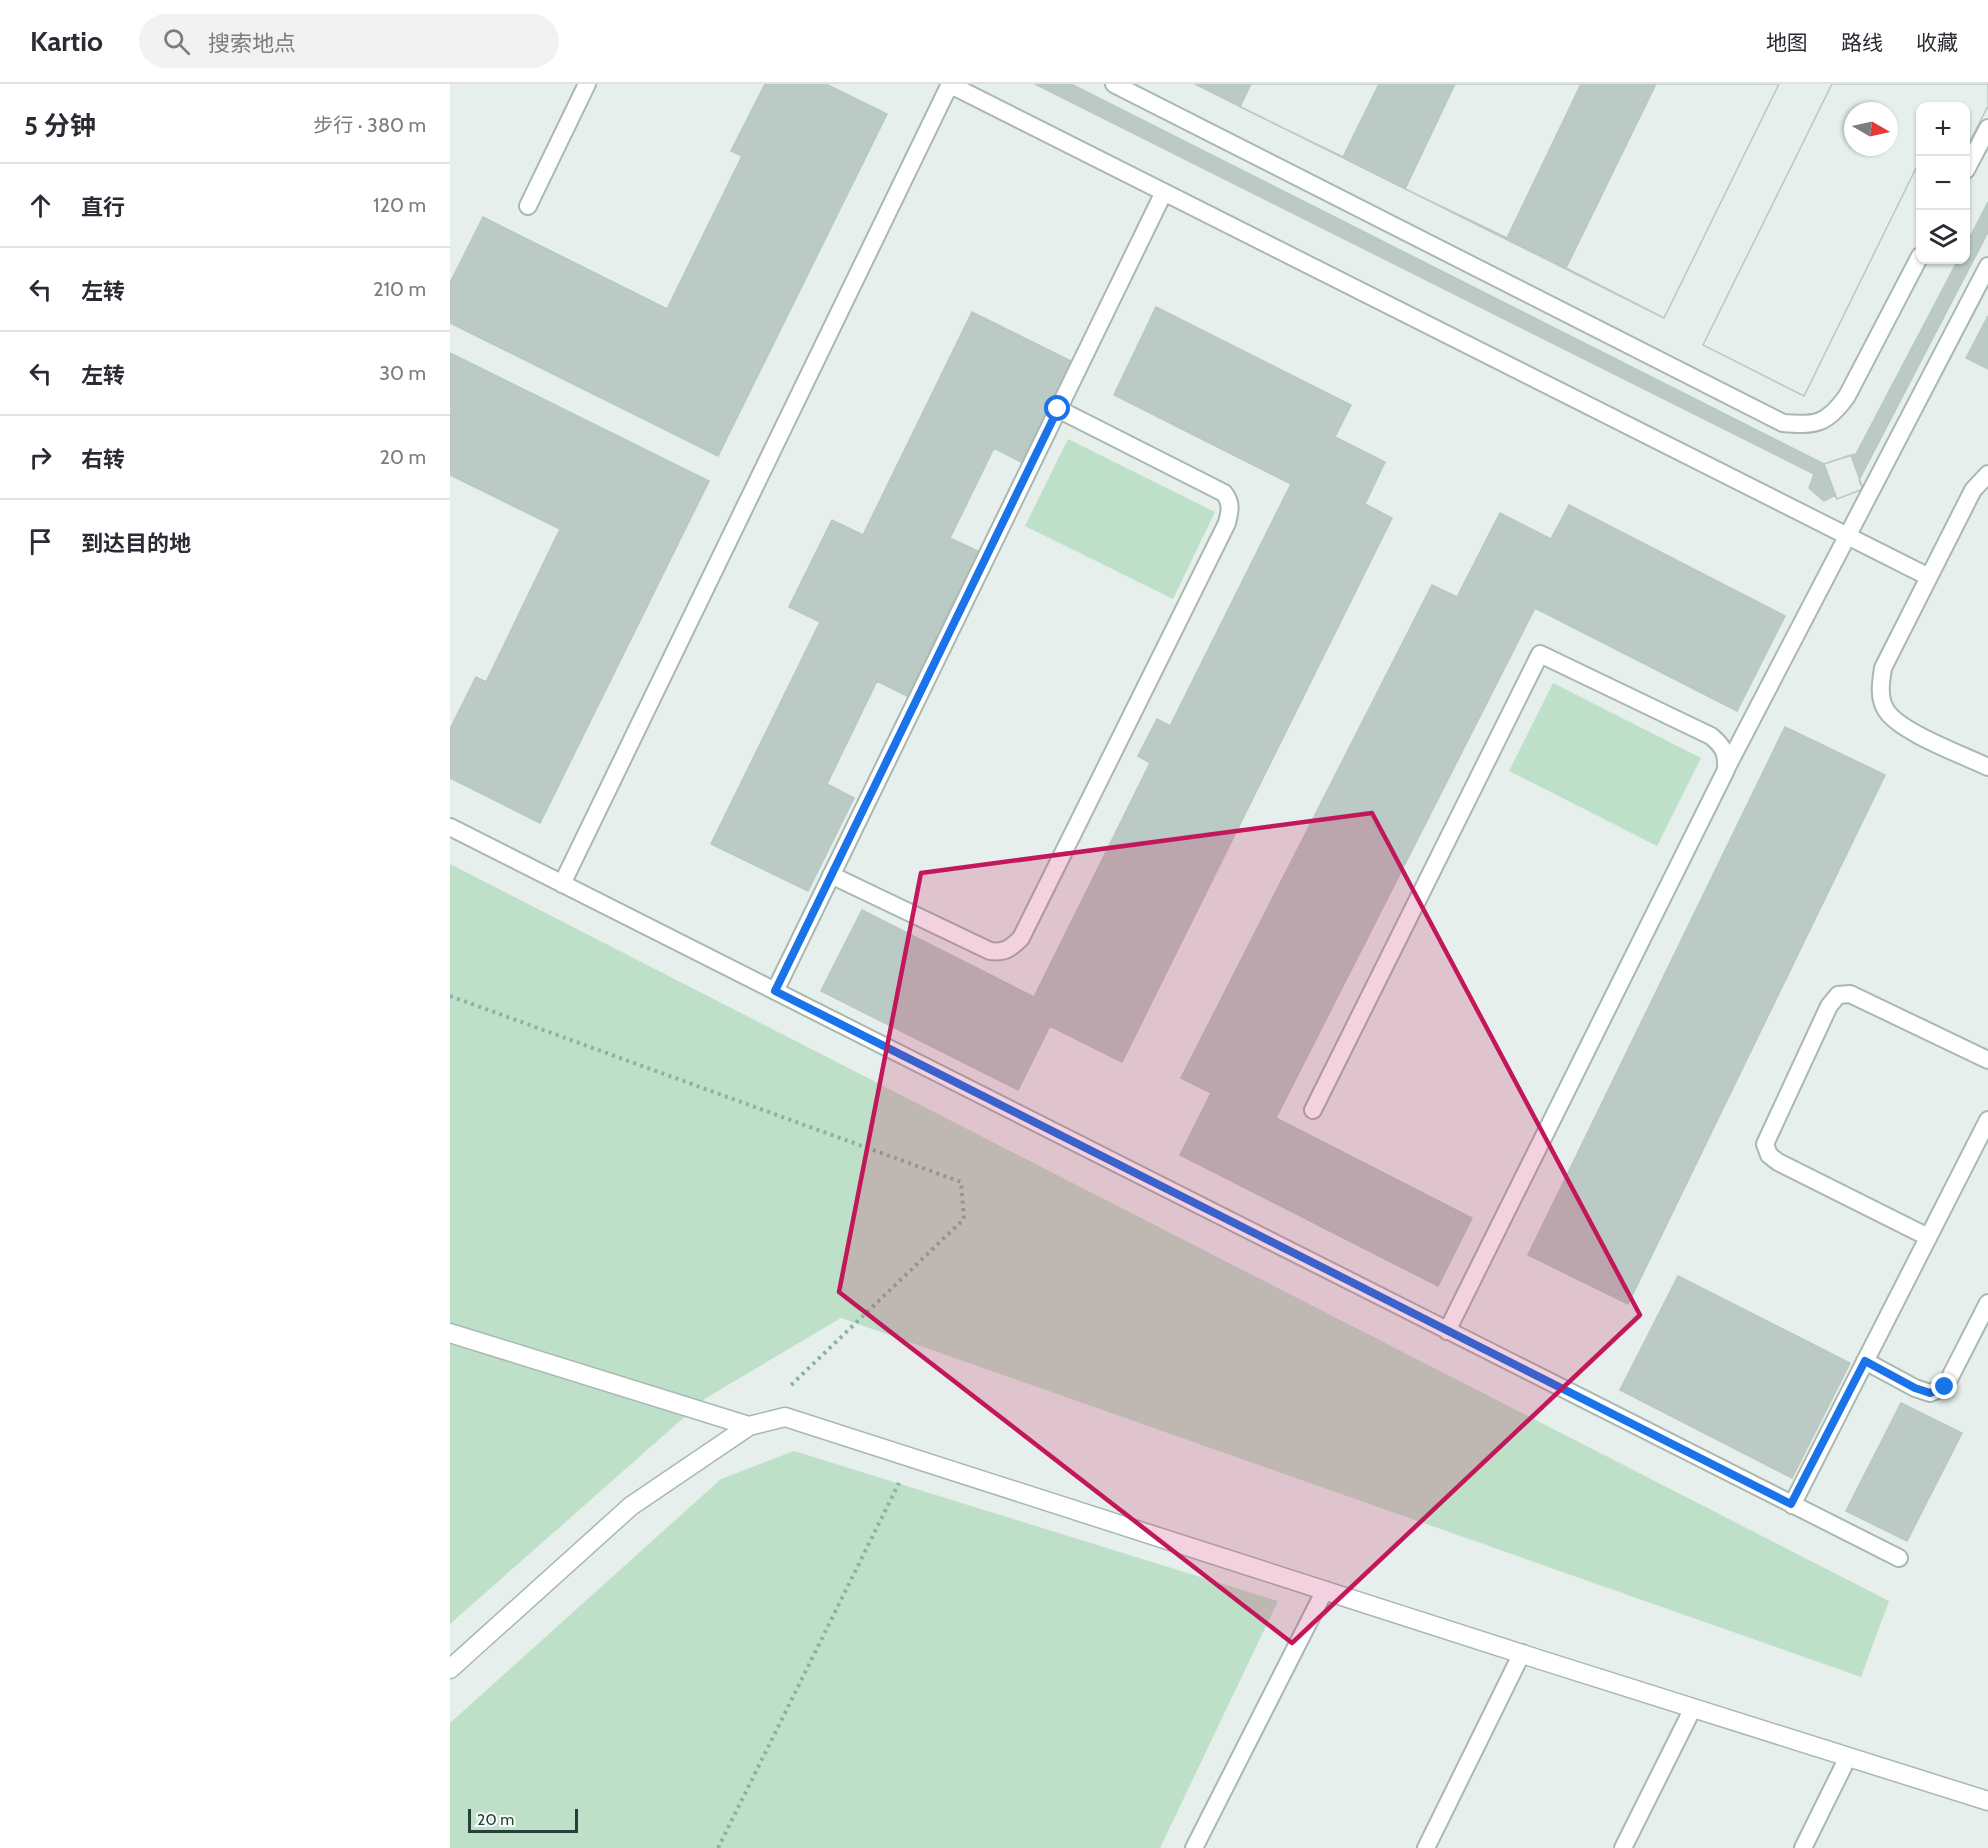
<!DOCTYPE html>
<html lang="zh">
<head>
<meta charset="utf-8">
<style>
  body { margin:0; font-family:Cabin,"Noto Sans SC",sans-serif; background:#f2f2f3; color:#2b2b33 }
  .controls { position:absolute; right:18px; top:18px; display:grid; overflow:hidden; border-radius:12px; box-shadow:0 2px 4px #0004 }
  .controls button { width:54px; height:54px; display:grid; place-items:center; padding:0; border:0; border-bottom:2px solid #e1e1e2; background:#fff; color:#2b2b33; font:30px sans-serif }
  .compass { position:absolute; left:1394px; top:18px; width:54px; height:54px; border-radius:50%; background:#fff; box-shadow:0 2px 4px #0004; rotate:99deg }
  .scale { position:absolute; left:18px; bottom:15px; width:110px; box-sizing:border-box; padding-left:6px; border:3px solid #24423a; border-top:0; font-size:16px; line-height:21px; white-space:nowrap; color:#24423a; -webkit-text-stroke:4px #f7fbf9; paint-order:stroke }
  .stop { position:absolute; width:18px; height:18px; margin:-14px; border:4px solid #1a73e8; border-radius:50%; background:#fff }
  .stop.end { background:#1a73e8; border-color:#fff; box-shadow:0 2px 6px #0008 }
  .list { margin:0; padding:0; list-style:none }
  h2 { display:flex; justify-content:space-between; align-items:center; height:78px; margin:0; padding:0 24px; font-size:26px }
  h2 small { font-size:20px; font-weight:400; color:#7c7c81 }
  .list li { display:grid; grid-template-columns:39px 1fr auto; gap:18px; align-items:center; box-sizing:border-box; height:84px; padding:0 24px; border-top:2px solid #e1e1e2 }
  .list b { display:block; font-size:22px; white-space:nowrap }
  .list em { font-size:20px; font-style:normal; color:#7c7c81 }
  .icon { flex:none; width:33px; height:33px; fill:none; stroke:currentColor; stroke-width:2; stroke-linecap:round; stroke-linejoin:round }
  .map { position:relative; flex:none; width:1538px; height:1764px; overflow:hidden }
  header { display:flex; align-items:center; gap:36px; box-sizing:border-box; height:84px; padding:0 30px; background:#fff; border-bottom:2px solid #e1e1e2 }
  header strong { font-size:28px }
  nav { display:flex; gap:33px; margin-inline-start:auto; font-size:21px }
  .search { width:420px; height:54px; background:#f2f2f3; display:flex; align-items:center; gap:15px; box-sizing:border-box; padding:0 21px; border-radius:33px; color:#7c7c81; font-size:22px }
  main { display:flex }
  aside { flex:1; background:#fff }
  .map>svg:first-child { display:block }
  .green { fill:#bfe0c8 }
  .building { fill:#bbcac4; stroke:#b8c9c2; stroke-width:1.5; fill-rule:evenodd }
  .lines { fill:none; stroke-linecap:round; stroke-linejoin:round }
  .service-casing { stroke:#a8b8b2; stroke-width:20 }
  .minor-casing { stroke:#a8b8b2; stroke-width:21 }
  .path { stroke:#86b3a5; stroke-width:4; stroke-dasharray:3 4.5; stroke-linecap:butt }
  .service { stroke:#fff; stroke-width:16 }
  .minor { stroke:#fff; stroke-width:18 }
  .route { stroke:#1a73e8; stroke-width:8 }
  .marked { fill:#c2185b; fill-opacity:0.2; stroke:#c2185b; stroke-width:4.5; stroke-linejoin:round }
</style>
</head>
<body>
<header>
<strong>Kartio</strong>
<div class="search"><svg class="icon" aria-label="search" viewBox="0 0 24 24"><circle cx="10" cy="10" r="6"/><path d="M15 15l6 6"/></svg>搜索地点</div>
<nav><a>地图</a><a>路线</a><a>收藏</a></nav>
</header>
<main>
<aside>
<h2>5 分钟<small>步行 · 380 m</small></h2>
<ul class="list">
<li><svg class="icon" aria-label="ahead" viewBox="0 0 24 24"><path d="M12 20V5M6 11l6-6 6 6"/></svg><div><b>直行</b></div><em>120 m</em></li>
<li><svg class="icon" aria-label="left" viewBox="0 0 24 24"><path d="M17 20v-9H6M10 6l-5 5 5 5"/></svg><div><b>左转</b></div><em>210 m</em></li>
<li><svg class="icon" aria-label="left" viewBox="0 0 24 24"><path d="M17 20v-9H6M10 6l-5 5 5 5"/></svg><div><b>左转</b></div><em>30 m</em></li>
<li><svg class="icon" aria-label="right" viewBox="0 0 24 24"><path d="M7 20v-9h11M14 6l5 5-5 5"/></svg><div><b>右转</b></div><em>20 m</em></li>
<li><svg class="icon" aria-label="arrive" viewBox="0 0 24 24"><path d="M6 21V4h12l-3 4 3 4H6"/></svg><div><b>到达目的地</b></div></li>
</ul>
</aside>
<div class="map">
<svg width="1538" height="1764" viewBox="0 0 1538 1764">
  <rect width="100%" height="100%" fill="#e6efeb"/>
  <path class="green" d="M618,355L765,428L723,515L575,442Z
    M1103,599L1251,674L1207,762L1059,687Z
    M0,780L1439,1517L1411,1593L391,1234L256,1314L0,1540Z
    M344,1367L828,1517L710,1764H0V1639L271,1395Z"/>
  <path class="building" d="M315,0H376L437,30L268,372L0,239V199L33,133L217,225L292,72L281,67Z
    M585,0H621L1374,380L1406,370L1508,176H1516V161L1538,118V148L1409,396L1413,405L1387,415L1385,411L1374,417L1359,404L1364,390Z
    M745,0H1329L1214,234Z
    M801,0H929L893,73L790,23Z
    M1005,0H1131L1057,154L955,105Z
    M1206,0H1329L1214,234L1116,184Z
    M1382,0H1538V22L1519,59L1516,58V22H1470V76L1354,312L1253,261ZM1403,27H1439V63H1403Z
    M1382,0H1538V22L1519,59L1516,58V22H1470V76L1354,312L1253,261ZM1403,27H1439V63H1403Z
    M706,223L901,321L885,353L935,378L915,420L942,434L672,978L600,942L568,1006L371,907L412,826L584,913L700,679L688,672L707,635L720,642L841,400L664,311Z
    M522,228L621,277L571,378L544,364L500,454L528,467L457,612L427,597L377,700L404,714L358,807L261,760L370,538L339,523L382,436L413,451Z
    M1538,232V285L1516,274Z
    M0,269L259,397L90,739L0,694V645L26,593L36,598L110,445L0,391Z
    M1401,371L1413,405L1387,415L1374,380Z
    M1119,421L1335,532L1287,627L1085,524L826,1034L1022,1134L988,1202L730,1071L761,1009L731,994L982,501L1007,513L1050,429L1101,455Z
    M1335,643L1435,691L1178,1220L1078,1171Z
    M1228,1192L1400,1279L1342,1394L1170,1306Z
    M1451,1319L1512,1349L1457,1457L1396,1427Z"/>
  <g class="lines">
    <g class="service-casing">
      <path id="service" d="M499,0L1479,493
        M664,0L1333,339C1366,342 1377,340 1397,312L1470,172
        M1516,86L1538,44
        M78,122L137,0
        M1538,390L1523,406L1433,584C1431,597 1428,614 1436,626C1449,648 1513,671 1538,683
        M1276,685L1538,182
        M0,743L1449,1474
        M381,791L540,867C555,869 561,864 571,854L777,439C780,427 782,419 774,409L608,325
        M112,800L500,0
        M325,907L714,108
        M863,1026L1090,570L1261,652C1274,663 1277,669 1276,686L997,1247
        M1478,1153L1328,1078L1319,1071L1315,1060L1379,922L1388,911L1400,910L1538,976
        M1415,1277L1465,1304L1480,1309L1495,1303L1538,1219
        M1342,1421L1538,1036
        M744,1764L875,1506
        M976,1764L1072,1569
        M1173,1764L1242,1626
        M1353,1764L1398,1673"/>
    </g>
    <g class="minor-casing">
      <path id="minor" d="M0,1249L299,1342L335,1333C736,1462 1136,1592 1538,1717
        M0,1585L181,1422L299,1342"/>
    </g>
    <path class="path" d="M0,912L511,1098L514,1135L338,1304
      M268,1764L449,1399"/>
    <use href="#service" class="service"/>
    <use href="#minor" class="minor"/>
  </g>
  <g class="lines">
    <path class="route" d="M608,325L325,907L1341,1420L1415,1277L1465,1304L1480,1309L1495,1303"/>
  </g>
  <path class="marked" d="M922,729L1190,1231L842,1559L389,1208L471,789Z"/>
</svg>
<div class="controls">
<button>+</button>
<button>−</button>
<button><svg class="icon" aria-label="layers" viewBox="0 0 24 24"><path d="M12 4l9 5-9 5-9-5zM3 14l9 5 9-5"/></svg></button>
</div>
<svg class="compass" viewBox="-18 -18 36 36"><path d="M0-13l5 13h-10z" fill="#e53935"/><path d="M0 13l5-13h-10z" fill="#7c7c81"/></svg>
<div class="scale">20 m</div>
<div class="stop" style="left:608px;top:325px"></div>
<div class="stop end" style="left:1495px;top:1303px"></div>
</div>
</main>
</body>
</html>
